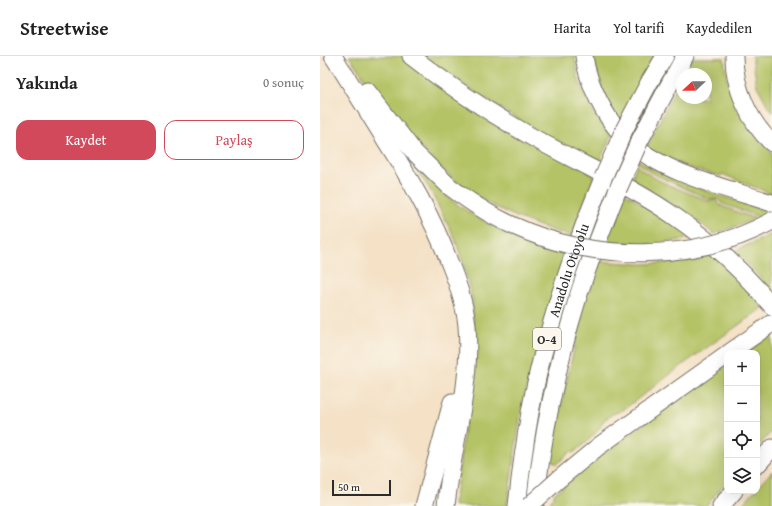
<!DOCTYPE html>
<html lang="tr">
<head>
<meta charset="utf-8">
<style>
  body { margin:0; font-family:"Gentium Book Plus",serif; background:#f2f2f2; color:#222 }
  .controls { position:absolute; right:12px; bottom:12px; display:grid; overflow:hidden; border-radius:8px; box-shadow:0 4px 16px #0002 }
  .controls button { width:36px; height:36px; display:grid; place-items:center; padding:0; border:0; border-bottom:1px solid #e0e0e0; background:#fff; color:#222; font:20px sans-serif }
  .compass { position:absolute; left:356px; top:12px; width:36px; height:36px; border-radius:50%; background:#fff; box-shadow:0 4px 16px #0002; rotate:248deg }
  .scale { position:absolute; left:12px; bottom:10px; width:59px; box-sizing:border-box; padding-left:4px; border:2px solid #2b2b2b; border-top:0; font-size:11px; line-height:14px; white-space:nowrap; color:#2b2b2b; -webkit-text-stroke:3px #fbf7ec; paint-order:stroke }
  .list { margin:0; padding:0; list-style:none }
  h2 { display:flex; justify-content:space-between; align-items:center; height:52px; margin:0; padding:0 16px; font-size:17px }
  h2 small { font-size:13px; font-weight:400; color:#767676 }
  .actions { display:flex; gap:8px; padding:12px 16px }
  .actions a { flex:1; padding:9px 0; border:1px solid #d1495b; border-radius:12px; text-align:center; font-size:14px; color:#d1495b }
  .actions .main { background:#d1495b; color:#fff }
  .icon { flex:none; width:22px; height:22px; fill:none; stroke:currentColor; stroke-width:2; stroke-linecap:round; stroke-linejoin:round }
  .map { position:relative; flex:none; width:452px; height:450px; overflow:hidden }
  header { display:flex; align-items:center; gap:24px; box-sizing:border-box; height:56px; padding:0 20px; background:#fff; border-bottom:1px solid #e0e0e0 }
  header strong { font-size:19px }
  nav { display:flex; gap:22px; margin-inline-start:auto; font-size:14px }
  main { display:flex }
  aside { flex:1; background:#fff }
  .map>svg:first-child { display:block }
  .green { fill:#b4c365; stroke:#707748 }
  .lines { fill:none; stroke-linecap:round; stroke-linejoin:round }
  .highway-casing { stroke:#716b61; stroke-width:19 }
  .highway { stroke:#fff; stroke-width:17 }
  .highway-bridge-casing { stroke:#716b61; stroke-width:19; stroke-linecap:butt }
  .highway-bridge { stroke:#fff; stroke-width:17 }
  .labels { text-anchor:middle; stroke-width:3; stroke-linejoin:round; paint-order:stroke }
  .shield { fill:#fbf7ec; stroke:#696865; stroke-width:1 }
  .shield-label { font-size:13px; font-weight:bold; fill:#2b2b2b }
  .street-label { font-size:14px; fill:#2b2b2b; stroke:#fbf7ec }
</style>
</head>
<body>
<header>
<strong>Streetwise</strong>
<nav><a>Harita</a><a>Yol tarifi</a><a>Kaydedilen</a></nav>
</header>
<main>
<aside>
<h2>Yakında<small>0 sonuç</small></h2>
<ul class="list">
</ul>
<div class="actions"><a class="main">Kaydet</a><a>Paylaş</a></div>
</aside>
<div class="map">
<svg width="452" height="450" viewBox="0 0 452 450">
  <rect width="100%" height="100%" fill="#fbf7ec"/>
  <filter id="ink" filterUnits="userSpaceOnUse"><feTurbulence type="fractalNoise" baseFrequency=".025" numOctaves="2"/><feDisplacementMap in="SourceGraphic" scale="8" xChannelSelector="R" yChannelSelector="G"/><feConvolveMatrix kernelMatrix="1 2 1 2 8 2 1 2 1" color-interpolation-filters="sRGB"/></filter>
  <filter id="wash" filterUnits="userSpaceOnUse"><feTurbulence type="fractalNoise" baseFrequency=".012" numOctaves="4" result="noise"/><feDisplacementMap in="SourceGraphic" scale="16" xChannelSelector="R" yChannelSelector="G"/><feGaussianBlur stdDeviation="0.9" result="paint"/><feColorMatrix in="noise" values="0 0 0 0 0 0 0 0 0 0 0 0 0 0 0 0 0 1.4 0 .05"/><feComposite in="paint" operator="in"/></filter>
  <g filter="url(#wash)">
    <rect width="100%" height="100%" fill="#f4e1c6"/>
    <path class="green" d="M29,0H87L274,120L252,180C212,169 169,152 137,126C103,99 74,59 48,25L47,26Z
      M105,0H255C256,29 271,58 291,80L279,106C217,77 159,41 105,0Z
      M273,0H335L300,66L279,32L282,31Z
      M432,0H452V57L437,30Z
      M372,2H404L407,23L417,56L420,55L434,78L452,97V138L402,118L401,120L370,112L326,92L362,20V42H386V18H363Z
      M318,104C358,129 405,140 449,156L439,161L401,147L398,143H389L351,126L330,116L317,107Z
      M97,109C106,119 115,129 124,138C158,167 202,185 245,198L217,289L200,362L187,450H134L155,290L152,244L143,206L135,183L109,132L95,112Z
      M316,109C336,127 364,134 388,145L396,144L399,149L436,163L394,178L368,157L312,124Z
      M305,137L376,182L325,189L285,187Z
      M452,178V236L436,217L415,195Z
      M393,198L444,251L368,305L303,354L293,358L284,364L279,373L270,383L253,397L250,396L237,408L232,405C239,356 250,308 262,260L261,255L277,205L322,208L343,207Z
      M452,278V375L437,392V297H425Z
      M407,309V425L386,450H228L235,437L267,411L266,409Z
      M452,415V450H421L434,435H437V432Z"/>
  </g>
  <g filter="url(#ink)">
    <g class="lines">
      <g class="highway-casing">
        <g id="highway">
          <path d="M13,0C30,26 46,53 63,80C89,121 113,162 130,208C138,228 145,248 147,270C152,330 132,390 126,450"/>
          <path d="M91,0C129,30 170,57 212,81C260,108 312,130 357,162C393,187 424,216 452,250"/>
          <path d="M264,0C266,15 271,29 278,43C285,58 294,71 306,83C341,117 406,132 452,147"/>
          <path d="M414,0C414,31 429,66 452,87"/>
          <path d="M330,25L345,0"/>
          <path d="M347,33L365,0"/>
          <path d="M47,35L94,96L130,131"/>
          <path d="M409,297L452,267"/>
          <path d="M437,409L452,392"/>
          <path d="M239,423L279,390L407,299"/>
          <path d="M104,450L132,346"/>
          <path id="s1" d="M197,450C203,394 211,337 227,283C242,228 261,174 283,122"/>
          <path d="M215,450C222,380 237,309 258,241C269,205 284,169 298,133"/>
          <path d="M401,450L414,435"/>
        </g>
      </g>
      <use href="#highway" class="highway"/>
      <g class="highway-bridge-casing">
        <path id="highway-bridge" d="M283,122L304,74L330,25
          M130,131C150,146 171,160 194,170C273,206 375,207 452,165
          M298,133L319,86L347,33
          M209,450L239,423"/>
      </g>
      <use href="#highway-bridge" class="highway-bridge"/>
    </g>
  </g>
  <g class="labels">
    <rect class="shield" x="213" y="272" width="28" height="22" rx="3"/>
    <g class="shield-label">
      <text x="227" y="288">O-4</text>
    </g>
    <g class="street-label">
      <text dy="5" stroke="none"><textPath href="#s1" startOffset="242">Anadolu Otoyolu</textPath></text>
    </g>
  </g>
</svg>
<div class="controls">
<button>+</button>
<button>−</button>
<button><svg class="icon" aria-label="locate" viewBox="0 0 24 24"><circle cx="12" cy="12" r="6"/><path d="M12 2v4M12 18v4M2 12h4M18 12h4"/></svg></button>
<button><svg class="icon" aria-label="layers" viewBox="0 0 24 24"><path d="M12 4l9 5-9 5-9-5zM3 14l9 5 9-5"/></svg></button>
</div>
<svg class="compass" viewBox="-18 -18 36 36"><path d="M0-13l5 13h-10z" fill="#e53935"/><path d="M0 13l5-13h-10z" fill="#767676"/></svg>
<div class="scale">50 m</div>
</div>
</main>
</body>
</html>
